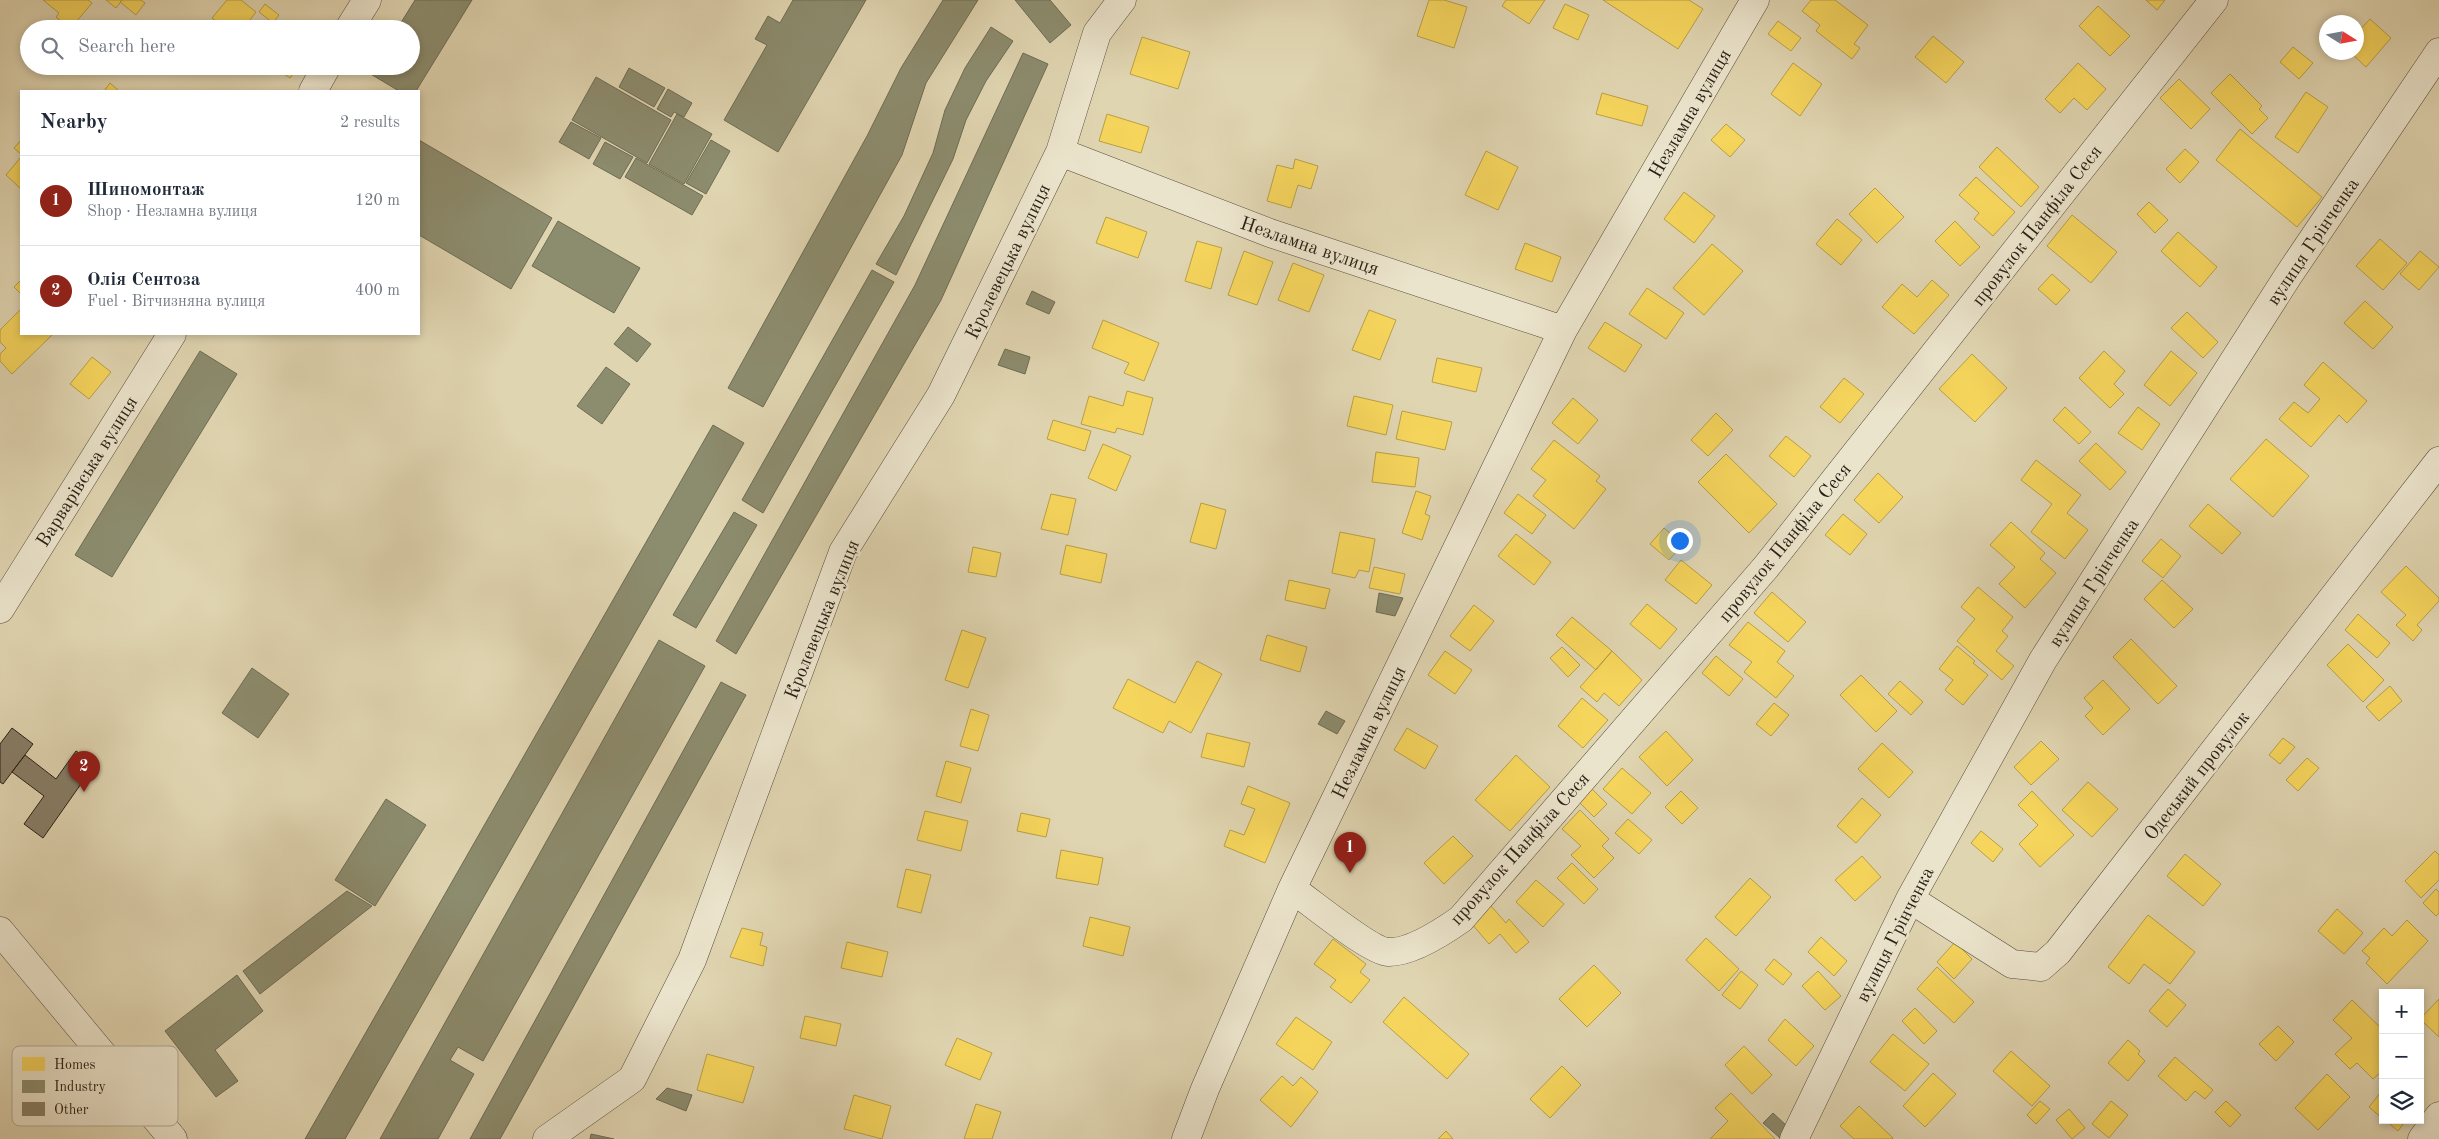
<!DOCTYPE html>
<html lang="en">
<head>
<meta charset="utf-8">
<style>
  body { margin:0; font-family:"Old Standard TT",serif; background:#f2f2f3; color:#1f2937 }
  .controls { position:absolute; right:15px; bottom:15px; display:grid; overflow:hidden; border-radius:0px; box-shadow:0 2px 8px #0003 }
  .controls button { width:45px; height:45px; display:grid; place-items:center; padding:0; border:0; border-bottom:1px solid #e0e1e3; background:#fff; color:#1f2937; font:25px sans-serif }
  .compass { position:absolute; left:2319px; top:15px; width:45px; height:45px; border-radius:50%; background:#fff; box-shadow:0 2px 8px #0003; rotate:101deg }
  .you { position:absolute; left:1679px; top:540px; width:18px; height:18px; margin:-12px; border:4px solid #fff; border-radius:50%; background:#1a73e8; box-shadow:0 0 0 8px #1a73e833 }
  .badge { display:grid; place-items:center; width:32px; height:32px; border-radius:50%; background:#8f2418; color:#fff; font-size:16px; font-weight:700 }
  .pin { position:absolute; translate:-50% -41px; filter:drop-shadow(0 1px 2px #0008) }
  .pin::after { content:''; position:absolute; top:26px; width:18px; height:15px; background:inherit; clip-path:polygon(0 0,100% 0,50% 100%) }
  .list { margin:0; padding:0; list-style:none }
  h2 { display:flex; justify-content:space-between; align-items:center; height:65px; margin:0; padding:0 20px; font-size:21px }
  h2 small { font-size:16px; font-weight:400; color:#747a83 }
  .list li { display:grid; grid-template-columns:32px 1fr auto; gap:15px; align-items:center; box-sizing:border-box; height:90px; padding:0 20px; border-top:1px solid #e0e1e3 }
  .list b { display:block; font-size:19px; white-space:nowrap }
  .list p { margin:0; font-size:16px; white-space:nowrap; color:#747a83 }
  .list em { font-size:16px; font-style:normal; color:#747a83 }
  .icon { flex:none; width:28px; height:28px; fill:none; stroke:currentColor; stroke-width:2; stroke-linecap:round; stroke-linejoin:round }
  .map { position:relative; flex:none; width:2439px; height:1139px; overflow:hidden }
  .search { position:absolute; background:#fff; box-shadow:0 2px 8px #0003; left:20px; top:20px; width:400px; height:55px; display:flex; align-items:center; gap:12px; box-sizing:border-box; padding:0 18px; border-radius:28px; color:#747a83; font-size:19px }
  .panel { position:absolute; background:#fff; box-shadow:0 2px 8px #0003; left:20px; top:90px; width:400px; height:245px; border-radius:0px }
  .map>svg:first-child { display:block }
  .homes { fill:#f6d55c; stroke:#b89f47 }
  .industry { fill:#8c8c6e; stroke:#6e6c54 }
  .building { fill:#887e67; stroke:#292016 }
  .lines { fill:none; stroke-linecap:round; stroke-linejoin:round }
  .minor-casing { stroke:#574d3d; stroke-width:29 }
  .minor { stroke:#ebe4cc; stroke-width:28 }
  .labels { text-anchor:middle; stroke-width:5; stroke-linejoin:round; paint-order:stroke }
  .street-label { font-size:19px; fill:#292016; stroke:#ebe4cc }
  .key { fill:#ebe4cc; stroke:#b1a995; stroke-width:1 }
  .key-label { font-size:14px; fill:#292016 }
</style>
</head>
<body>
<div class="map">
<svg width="2439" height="1139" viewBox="0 0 2439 1139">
  <rect width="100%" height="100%" fill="#e0d5b1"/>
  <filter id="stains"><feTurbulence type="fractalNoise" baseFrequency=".004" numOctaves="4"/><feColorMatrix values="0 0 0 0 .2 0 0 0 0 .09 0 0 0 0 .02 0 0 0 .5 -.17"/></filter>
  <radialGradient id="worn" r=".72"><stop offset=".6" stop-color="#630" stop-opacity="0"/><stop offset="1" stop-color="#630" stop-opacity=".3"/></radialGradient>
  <path class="homes" d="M43,0H88L92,3L70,29L56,17L59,13Z
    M106,0H122L116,8Z
    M122,0H141L145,3L136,15L120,2Z
    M227,0H241L256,12L243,29H220L222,26L212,18Z
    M1429,0H1444L1467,7L1454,48L1417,36Z
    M1506,0H1545L1529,24L1502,6Z
    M1603,0H1689L1703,9L1678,49Z
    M1811,0H1835L1868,25L1854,44L1860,48L1852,59L1816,31L1820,25L1802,11Z
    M2146,0H2165L2157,10Z
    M265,4L279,15L273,23L259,12Z
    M1565,4L1589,15L1578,40L1553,28Z
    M2098,6L2130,36L2110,56L2079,26Z
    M2370,19L2391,38L2366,67L2350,52H2356V34Z
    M1778,21L1801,38L1791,51L1768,34Z
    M1933,36L1964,62L1946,83L1915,57Z
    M1142,37L1190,52L1178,89L1130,74Z
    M2293,47L2313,63L2299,79L2280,62Z
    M1793,63L1822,84L1800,116L1771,94Z
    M2078,63L2106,89L2087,110L2074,98L2060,113L2045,99Z
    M279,66H298L290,78L277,69Z
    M2230,74L2262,106L2259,109L2268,118L2252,134L2211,93Z
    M2179,79L2210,109L2191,129L2160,98Z
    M110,83L119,91H104Z
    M2306,92L2328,107L2298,153L2275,137Z
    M1602,93L1648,106L1642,126L1596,114Z
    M1107,114L1149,127L1141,153L1099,141Z
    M1726,124L1745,140L1730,157L1711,140Z
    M2240,129L2322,197L2297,227L2216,160Z
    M21,140V154L14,148Z
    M1997,147L2039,187L2021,207L1979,167Z
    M2185,149L2199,162L2180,183L2166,169Z
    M1486,151L1518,167L1498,210L1465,195Z
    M21,157V189L6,175Z
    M1295,159L1318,166L1311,189L1298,185L1291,208L1267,201L1277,165L1293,169Z
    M1976,177L2015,212L1993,236L1974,219L1979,213L1959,195Z
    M1875,188L1904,217L1877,243L1849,214Z
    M1684,192L1715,216L1694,243L1664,219Z
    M2149,202L2168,220L2155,233L2137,214Z
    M2072,215L2117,252L2091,283L2047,246Z
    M1106,217L1147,232L1138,258L1096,243Z
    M1837,219L1862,240L1841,265L1816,244Z
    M1955,221L1980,247L1960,266L1935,241Z
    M2178,232L2217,267L2200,287L2161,251Z
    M2380,239L2407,263L2383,290L2356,266Z
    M1197,241L1222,248L1211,289L1185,281Z
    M1525,243L1561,257L1552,282L1515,269Z
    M1712,244L1743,271L1704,315L1673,288Z
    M1244,251L1273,262L1257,305L1228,295Z
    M2420,251L2439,267L2419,290L2400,274Z
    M1293,263L1324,275L1309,312L1278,300Z
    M2052,274L2070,290L2056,305L2038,289Z
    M21,280V294L14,287Z
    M1932,280L1949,295L1914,334L1882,307L1902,284L1917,297Z
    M1647,288L1684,313L1666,339L1629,314Z
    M2365,301L2393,327L2373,349L2344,323Z
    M21,309V334H53L12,374L0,361V354L6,348L0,342V330Z
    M1369,310L1396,320L1380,360L1352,350Z
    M2187,312L2218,342L2203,358L2171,328Z
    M1103,320L1159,343L1144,381L1124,373L1129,363L1092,348Z
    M1605,322L1642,345L1625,372L1588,348Z
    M2104,351L2125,371L2114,384L2124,394L2110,408L2079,378Z
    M2171,351L2197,373L2170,406L2144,385Z
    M1972,354L2007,388L1975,422L1939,389Z
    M92,357L111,372L89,399L70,384Z
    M1437,358L1482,368L1476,392L1432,382Z
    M2323,362L2367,401L2347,423L2339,415L2311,447L2279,419L2294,402L2308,413L2320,399L2304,385Z
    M1844,378L1864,394L1840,423L1820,407Z
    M1127,391L1153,398L1143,435L1117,428L1115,433L1081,424L1089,396L1123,406Z
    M1354,396L1393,405L1386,435L1347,426Z
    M1573,398L1598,420L1578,444L1552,423Z
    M2065,407L2091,432L2079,444L2053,420Z
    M2138,407L2160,424L2142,450L2118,433Z
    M1402,411L1452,422L1445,450L1396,439Z
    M1716,413L1733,430L1708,456L1691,440Z
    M1053,420L1091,431L1085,451L1047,439Z
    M1786,436L1811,456L1794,477L1769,456Z
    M2266,439L2309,476L2273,517L2230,479Z
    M1554,440L1600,476L1596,481L1606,489L1574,529L1533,496L1546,480L1531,469Z
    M2096,443L2126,472L2110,490L2079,461Z
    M1103,444L1131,456L1116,491L1088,478Z
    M1376,452L1419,458L1415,487L1372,482Z
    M1726,454L1777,504L1749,533L1698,482Z
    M2036,460L2081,495L2067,513L2088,530L2065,559L2031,532L2052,504L2021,480Z
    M1878,473L1903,497L1879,523L1854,500Z
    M1416,491L1431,496L1425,514L1430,516L1422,540L1402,533Z
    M1051,494L1076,499L1068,535L1041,529Z
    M1518,494L1546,515L1532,534L1504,513Z
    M1201,503L1226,510L1216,549L1190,542Z
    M2208,504L2241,533L2222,554L2189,526Z
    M1843,514L1867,534L1850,555L1825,535Z
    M2011,522L2045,553L2040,559L2056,573L2025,608L1999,584L2015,567L1990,545Z
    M1664,528L1683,544L1669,560L1650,544Z
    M1340,532L1375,539L1369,572L1359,570L1355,578L1332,573Z
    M1516,534L1551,562L1534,585L1498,556Z
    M2161,539L2181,556L2163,578L2142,561Z
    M1066,545L1107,554L1101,583L1060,574Z
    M973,547L1001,553L996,577L968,572Z
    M1681,560L1712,585L1696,604L1665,580Z
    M2406,566L2439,598V601L2417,625L2422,630L2413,641L2396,625L2406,615L2381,592Z
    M1374,567L1405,574L1400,594L1369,588Z
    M1289,580L1330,589L1325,609L1285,600Z
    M2162,580L2193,609L2174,628L2144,599Z
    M1978,587L2013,617L2002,631L2008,636L1996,651L2014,666L2002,680L1957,641L1975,619L1961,607Z
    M1772,592L1806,622L1788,642L1754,613Z
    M1647,604L1677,629L1660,649L1630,624Z
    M1474,605L1494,621L1470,651L1450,636Z
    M2358,614L2390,643L2377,658L2345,630Z
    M1572,617L1612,651L1596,670L1556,635Z
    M1748,622L1785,651L1777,662L1794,676L1776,698L1744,672L1752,662L1729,645Z
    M962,630L986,638L968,688L945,680Z
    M1267,635L1307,647L1300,672L1260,660Z
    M2131,639L2177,686L2158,704L2113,657Z
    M2348,644L2384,680L2363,702L2327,665Z
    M1957,646L1975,661L1973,663L1988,675L1963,705L1945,690L1953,680L1939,669Z
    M1562,647L1580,665L1568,677L1550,658Z
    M1445,651L1472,670L1455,694L1428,675Z
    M1612,651L1642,680L1619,706L1604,693L1597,702L1580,687Z
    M1716,656L1743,679L1729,696L1702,673Z
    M1197,661L1222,674L1191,733L1169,721L1163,733L1113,708L1128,679L1175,703Z
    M1861,675L1897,711L1876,732L1840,695Z
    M2103,680L2130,709L2103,735L2085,716L2093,708L2084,698Z
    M1900,681L1923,702L1911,715L1888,694Z
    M2390,686L2402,701L2379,721L2366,707Z
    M1582,698L1608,720L1583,748L1558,726Z
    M1774,703L1789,715L1771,736L1756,724Z
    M971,709L989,715L978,751L960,746Z
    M1407,728L1438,746L1425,769L1394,750Z
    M1666,731L1693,760L1667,786L1639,757Z
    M1207,733L1250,743L1244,767L1201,757Z
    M2283,738L2295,747L2280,764L2269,755Z
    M2041,741L2059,759L2031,785L2014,767Z
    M1882,743L1913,772L1889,798L1858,769Z
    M1516,755L1550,787L1510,831L1475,800Z
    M2307,758L2319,768L2298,791L2286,780Z
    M946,761L971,768L961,803L936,796Z
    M1622,768L1651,793L1632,814L1603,789Z
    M2088,782L2118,809L2092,837L2062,810Z
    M1248,786L1290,803L1265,863L1224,846L1230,830L1244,835L1255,809L1241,804Z
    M1592,789L1607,804L1594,817L1579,802Z
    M1681,791L1698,808L1682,824L1665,807Z
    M2032,791L2074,835L2040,867L2019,844L2038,825L2018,805Z
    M1862,798L1881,815L1856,843L1837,826Z
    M1580,810L1609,839L1602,846L1614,858L1594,878L1571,855L1581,846L1562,829Z
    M925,811L968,821L961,851L917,840Z
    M1021,813L1050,819L1046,837L1017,831Z
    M1628,819L1652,840L1639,854L1615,833Z
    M1981,831L2003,849L1993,862L1971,843Z
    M1453,836L1473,856L1444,884L1424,863Z
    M1061,850L1103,858L1098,885L1056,878Z
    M2435,851L2439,855V880L2421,898L2405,881Z
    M2185,854L2221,884L2203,906L2167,876Z
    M1862,856L1881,877L1855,901L1835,880Z
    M1572,863L1598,889L1584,904L1557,878Z
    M906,869L931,875L921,913L897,907Z
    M1750,878L1771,897L1736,936L1715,917Z
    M1536,880L1564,904L1543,927L1516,902Z
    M2436,889L2439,892V913L2436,916L2423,903Z
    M1491,906L1506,923L1509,919L1529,942L1516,953L1500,934L1489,944L1471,923Z
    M2337,909L2363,933L2344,954L2318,931Z
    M2148,915L2195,952L2170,984L2144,964L2129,984L2108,967Z
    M1090,917L1130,927L1123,956L1083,946Z
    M2407,920L2428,941L2387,984L2366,963L2370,958L2362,951L2384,928L2392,936Z
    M742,928L763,933L760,945L767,947L763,966L730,957Z
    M1821,937L1847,961L1834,976L1808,952Z
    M1706,938L1739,969L1719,991L1686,960Z
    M1333,939L1366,964L1360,972L1370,980L1351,1003L1330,987L1336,980L1314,964Z
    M847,942L888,952L882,977L841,968Z
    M1955,942L1972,959L1954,979L1937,962Z
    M1774,959L1792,974L1783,985L1765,970Z
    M1594,965L1621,993L1587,1027L1559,999Z
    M1937,967L1974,1002L1954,1023L1917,989Z
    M1741,971L1758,985L1740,1009L1722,995Z
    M1818,971L1841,996L1825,1010L1802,986Z
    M2168,989L2186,1005L2167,1027L2149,1011Z
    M1404,997L1469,1054L1447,1079L1383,1022Z
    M2439,999V1037L2420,1019Z
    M2352,1000L2383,1030V1070L2373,1079L2357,1063L2350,1069L2335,1054L2352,1038L2333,1020Z
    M1915,1008L1937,1031L1924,1044L1902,1021Z
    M805,1016L841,1024L836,1046L800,1038Z
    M1296,1017L1332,1042L1313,1070L1276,1044Z
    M1785,1019L1814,1046L1796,1066L1768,1040Z
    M2278,1026L2294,1042L2276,1061L2259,1044Z
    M1893,1034L1929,1064L1905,1091L1870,1062Z
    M957,1038L992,1053L980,1080L945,1065Z
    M2128,1040L2140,1051L2138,1054L2145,1061L2128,1081L2108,1063Z
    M1744,1046L1772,1075L1752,1094L1725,1065Z
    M2011,1051L2050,1086L2032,1106L1993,1071Z
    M707,1054L754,1067L743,1103L697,1090Z
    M2175,1057L2213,1090L2205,1099L2195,1091L2186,1101L2158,1076Z
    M1562,1066L1581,1085L1550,1118L1530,1099Z
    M1933,1073L1956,1094L1925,1127L1903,1106Z
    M2327,1074L2350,1097L2318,1130L2295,1108Z
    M1282,1076L1293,1086L1301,1077L1318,1092L1291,1127L1260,1100Z
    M2381,1092L2383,1093V1119L2369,1107Z
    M1731,1093L1775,1139H1710L1728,1121L1715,1108Z
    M854,1095L891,1106L882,1139L844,1129Z
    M2040,1101L2050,1109L2036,1124L2027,1115Z
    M2111,1101L2128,1115L2109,1138L2092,1124Z
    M2226,1101L2241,1115L2230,1127L2215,1112Z
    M976,1104L1001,1112L992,1139H964Z
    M1859,1106L1893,1138L1892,1139H1854L1840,1126Z
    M2069,1109L2085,1128L2072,1139L2056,1120Z
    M2385,1120H2406L2398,1131Z
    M1446,1131L1453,1139H1438Z"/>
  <path class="industry" d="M415,0H472L416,91H399L369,73L374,66H411V29H397Z
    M793,0H866L778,152L724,120L767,45L755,39L768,16L780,23Z
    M943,0H978L926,83L902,155L763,407L728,388L867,136L901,68Z
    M1015,0H1050L1071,25L1050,43Z
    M991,27L1013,41L986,81L966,120L953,159L896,275L876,264L904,216L933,153L945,110L965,68Z
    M1023,53L1048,64L941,300L736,654L716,641L915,285Z
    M629,68L665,88L654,107L619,87Z
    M596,77L671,120L647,163L572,120Z
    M668,89L692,103L684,117L674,112L671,117L657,109Z
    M677,114L712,134L684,184L649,164Z
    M571,122L601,138L589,159L559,142Z
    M419,140L552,218L511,289L419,235Z
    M711,140L730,151L706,194L686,183Z
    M605,142L633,157L620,179L593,164Z
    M636,158L703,196L692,215L625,177Z
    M558,221L640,268L614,313L532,266Z
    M872,270L894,282L763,513L742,500Z
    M1032,291L1055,302L1049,314L1026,304Z
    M628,327L651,344L637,362L614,344Z
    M1005,349L1030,357L1025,374L998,365Z
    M200,351L237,374L112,577L75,555Z
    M606,367L630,384L602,424L577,406Z
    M713,425L744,443L345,1139H305Z
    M734,512L757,525L696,628L673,615Z
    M1379,593L1403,598L1395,616L1376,612Z
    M659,640L705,666L483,1061L458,1047L450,1060L474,1074L438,1139H380Z
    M252,668L289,694L258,738L222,713Z
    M721,682L746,695L500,1139H470Z
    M1326,711L1345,721L1337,734L1318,724Z
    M386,799L426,825L375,906L335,880Z
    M347,891L372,906L260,994L243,971Z
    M237,975L263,1011L215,1050L238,1081L216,1097L165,1031Z
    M667,1088L692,1095L686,1111L656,1099Z
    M1773,1113L1787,1126L1780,1138L1763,1123Z
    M591,1134L614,1139H590Z"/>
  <path class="building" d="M12,728L33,744L3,784L0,782V744Z
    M76,751L95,764L43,838L24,824L44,796L12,772L25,755L56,779Z"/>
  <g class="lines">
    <g class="minor-casing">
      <path id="minor" d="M349,29L367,0
        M313,91L327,66
        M1060,152L1270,233L1563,330
        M0,609L172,334
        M1292,889C1311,902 1370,951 1388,952C1411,953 1444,931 1461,919L1766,567L2214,0
        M1910,899L2012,964L2041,967L2058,952L2439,461
        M0,931L173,1139
        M547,1139L632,1079L692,960L843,552L941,395L1060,152L1097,33L1122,0
        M1186,1139L1205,1089L1292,889L1563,330L1755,0
        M1794,1139L1910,899L2043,660L2288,276L2439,52
        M2422,1139L2439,1116"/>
    </g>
    <use href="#minor" class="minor"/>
  </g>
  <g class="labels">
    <g class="street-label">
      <text transform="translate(1689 113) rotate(-60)" y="7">Незламна вулиця</text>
      <text transform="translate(2036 225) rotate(-52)" y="7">провулок Панфіла Сеся</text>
      <text transform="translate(2312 241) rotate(-56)" y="7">вулиця Грінченка</text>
      <text transform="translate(1310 245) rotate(19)" y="7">Незламна вулиця</text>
      <text transform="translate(1007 261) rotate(-64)" y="7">Кролевецька вулиця</text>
      <text transform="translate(86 471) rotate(-58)" y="7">Варварівська вулиця</text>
      <text transform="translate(1784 542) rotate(-51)" y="7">провулок Панфіла Сеся</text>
      <text transform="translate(2093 582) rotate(-57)" y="7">вулиця Грінченка</text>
      <text transform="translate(821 619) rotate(-68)" y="7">Кролевецька вулиця</text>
      <text transform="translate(1368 732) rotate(-64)" y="7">Незламна вулиця</text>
      <text transform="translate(2196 775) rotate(-52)" y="7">Одеський провулок</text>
      <text transform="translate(1519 848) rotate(-48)" y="7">провулок Панфіла Сеся</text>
      <text transform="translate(1894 934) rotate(-63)" y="7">вулиця Грінченка</text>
    </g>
  </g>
  <rect x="12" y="1046" width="166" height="80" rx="8" class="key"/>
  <rect x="22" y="1057" width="23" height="14" fill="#f6d55c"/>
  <rect x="22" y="1080" width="23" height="13" fill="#8c8c6e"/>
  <rect x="22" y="1102" width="23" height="14" fill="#887e67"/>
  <g class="key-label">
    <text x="54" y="1069">Homes</text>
    <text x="54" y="1091">Industry</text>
    <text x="54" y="1114">Other</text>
  </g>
  <rect width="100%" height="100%" filter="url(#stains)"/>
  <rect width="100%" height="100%" fill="url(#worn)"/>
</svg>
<div class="controls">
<button>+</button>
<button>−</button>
<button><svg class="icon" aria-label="layers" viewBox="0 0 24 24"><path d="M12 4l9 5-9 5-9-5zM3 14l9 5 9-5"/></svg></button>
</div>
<svg class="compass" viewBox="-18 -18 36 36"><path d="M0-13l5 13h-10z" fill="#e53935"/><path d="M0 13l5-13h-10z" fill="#747a83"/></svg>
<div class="you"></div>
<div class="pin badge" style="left:1350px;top:873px">1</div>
<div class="pin badge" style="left:84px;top:792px">2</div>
<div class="search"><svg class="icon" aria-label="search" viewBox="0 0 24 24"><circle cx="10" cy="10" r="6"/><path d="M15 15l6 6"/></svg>Search here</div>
<section class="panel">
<h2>Nearby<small>2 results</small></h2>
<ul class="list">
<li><span class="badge">1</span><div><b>Шиномонтаж</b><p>Shop · Незламна вулиця</p></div><em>120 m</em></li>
<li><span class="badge">2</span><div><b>Олія Сентоза</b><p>Fuel · Вітчизняна вулиця</p></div><em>400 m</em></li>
</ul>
</section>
</div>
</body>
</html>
